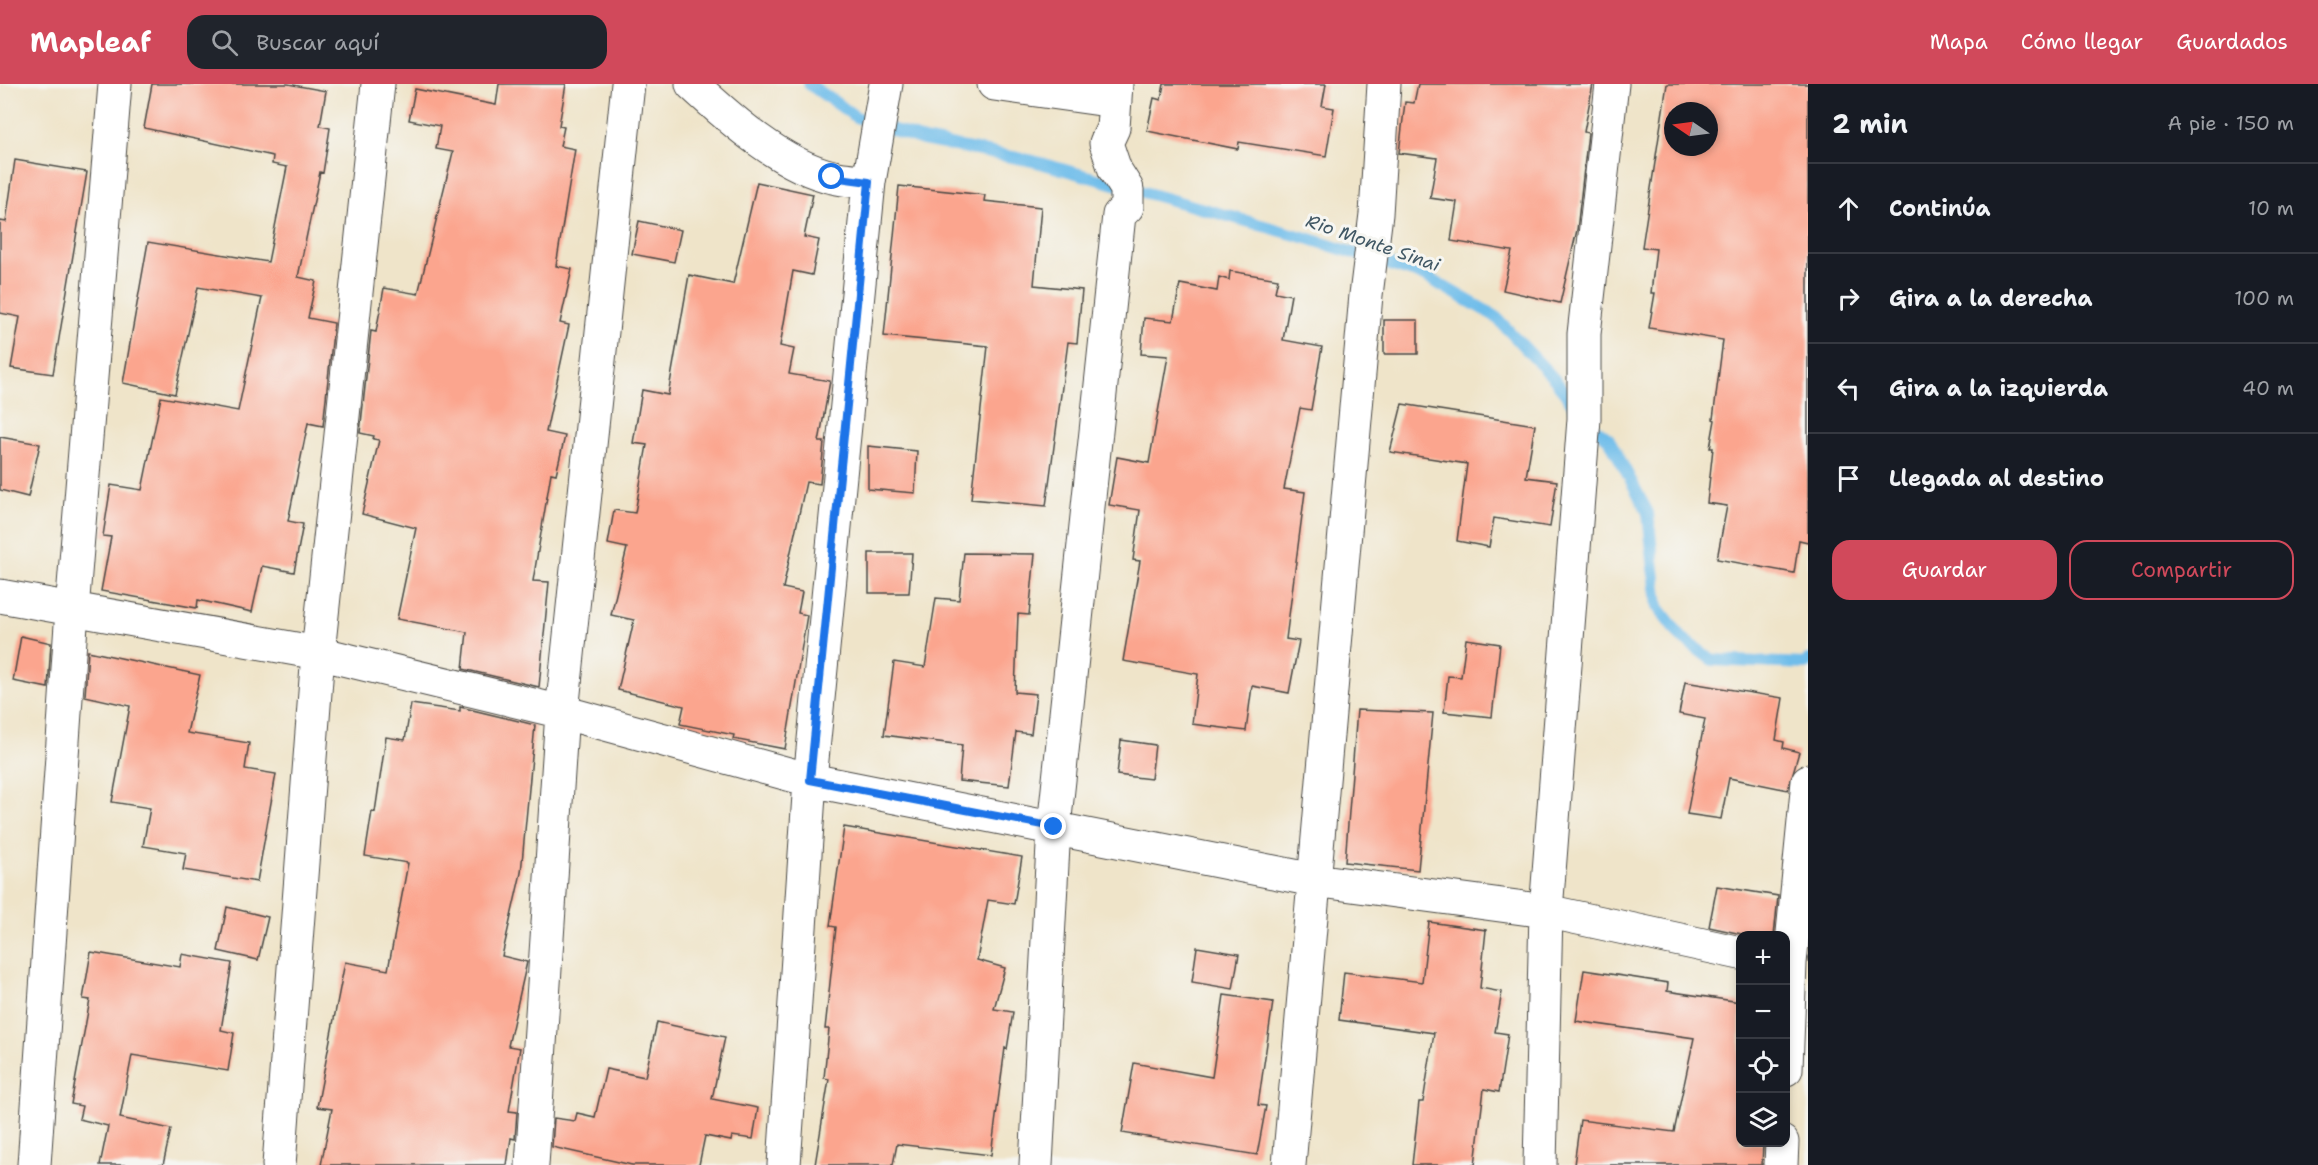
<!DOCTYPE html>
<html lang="es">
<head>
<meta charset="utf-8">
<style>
  body { margin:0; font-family:"Shantell Sans",sans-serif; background:#20242c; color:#f1f3f6 }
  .controls { position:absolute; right:18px; bottom:18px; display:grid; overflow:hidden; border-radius:12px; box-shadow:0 3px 9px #0003 }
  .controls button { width:54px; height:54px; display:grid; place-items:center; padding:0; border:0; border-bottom:2px solid #363941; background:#171b24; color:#f1f3f6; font:30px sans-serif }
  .compass { position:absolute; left:1664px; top:18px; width:54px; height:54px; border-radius:50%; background:#171b24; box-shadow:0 3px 9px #0003; rotate:283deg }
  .stop { position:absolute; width:18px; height:18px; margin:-14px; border:4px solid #1a73e8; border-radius:50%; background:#fff }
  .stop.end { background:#1a73e8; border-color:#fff; box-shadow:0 2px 6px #0008 }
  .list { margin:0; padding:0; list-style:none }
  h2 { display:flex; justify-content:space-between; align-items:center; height:78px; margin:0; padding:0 24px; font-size:26px }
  h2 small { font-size:20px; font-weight:400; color:#9ea1a6 }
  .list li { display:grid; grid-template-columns:39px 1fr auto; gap:18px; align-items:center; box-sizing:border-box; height:90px; padding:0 24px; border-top:2px solid #363941 }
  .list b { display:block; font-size:22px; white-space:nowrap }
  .list em { font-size:20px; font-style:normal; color:#9ea1a6 }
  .actions { display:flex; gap:12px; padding:18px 24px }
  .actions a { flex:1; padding:14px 0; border:2px solid #d1495b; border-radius:18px; text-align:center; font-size:21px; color:#d1495b }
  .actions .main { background:#d1495b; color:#fff }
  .icon { flex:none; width:33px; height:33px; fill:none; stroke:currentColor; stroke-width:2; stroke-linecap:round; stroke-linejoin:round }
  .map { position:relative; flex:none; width:1808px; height:1081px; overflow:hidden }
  header { display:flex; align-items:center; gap:36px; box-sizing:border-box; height:84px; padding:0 30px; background:#d1495b; color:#fff }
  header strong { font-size:28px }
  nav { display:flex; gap:33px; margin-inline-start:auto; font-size:21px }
  .search { width:420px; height:54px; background:#20242c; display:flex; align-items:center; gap:15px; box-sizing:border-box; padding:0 21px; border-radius:18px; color:#9ea1a6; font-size:22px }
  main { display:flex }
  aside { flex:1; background:#171b24 }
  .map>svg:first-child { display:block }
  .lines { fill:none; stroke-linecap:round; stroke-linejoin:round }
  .stream { stroke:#70bdea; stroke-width:12 }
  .building { fill:#fba58e; fill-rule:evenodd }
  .minor-casing { stroke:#484743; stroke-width:35 }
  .minor { stroke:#fff; stroke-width:33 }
  .route { stroke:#1a73e8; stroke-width:8 }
  .labels { text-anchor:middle; stroke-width:6; stroke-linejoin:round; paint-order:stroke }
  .water-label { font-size:18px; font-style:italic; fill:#405764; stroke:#f6f6f2 }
</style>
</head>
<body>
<header>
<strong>Mapleaf</strong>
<div class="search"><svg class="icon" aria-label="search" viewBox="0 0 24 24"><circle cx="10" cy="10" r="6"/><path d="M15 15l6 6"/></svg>Buscar aquí</div>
<nav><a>Mapa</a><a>Cómo llegar</a><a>Guardados</a></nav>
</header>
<main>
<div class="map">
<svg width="1808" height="1081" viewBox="0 0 1808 1081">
  <rect width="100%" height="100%" fill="#f6f6f2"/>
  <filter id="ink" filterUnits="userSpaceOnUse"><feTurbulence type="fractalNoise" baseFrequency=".0167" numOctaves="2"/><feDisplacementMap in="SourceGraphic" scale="12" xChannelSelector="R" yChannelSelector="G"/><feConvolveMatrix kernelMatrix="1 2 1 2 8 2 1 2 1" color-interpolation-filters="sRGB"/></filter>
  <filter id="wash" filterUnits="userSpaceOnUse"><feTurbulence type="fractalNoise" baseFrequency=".008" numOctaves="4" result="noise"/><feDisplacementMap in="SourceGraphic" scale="24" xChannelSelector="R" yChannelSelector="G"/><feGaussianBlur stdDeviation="1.35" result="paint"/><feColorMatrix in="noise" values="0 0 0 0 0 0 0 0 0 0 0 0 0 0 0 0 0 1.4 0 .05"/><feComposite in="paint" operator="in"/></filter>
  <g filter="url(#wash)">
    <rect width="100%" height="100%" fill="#efe4c9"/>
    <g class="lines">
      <path class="stream" d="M809,0L856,33L923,56L1033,77L1310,155L1425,192L1495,232L1556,297L1576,325
        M1587,338L1609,355L1648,429L1658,523L1681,553L1712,576L1805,580L1808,576"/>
    </g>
    <g id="blocks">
      <path class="building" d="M152,0H288L326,7L320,42L330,44L323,89L320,88L298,193L316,197L308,234L334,239L323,342L308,339L288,437L303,440L294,488L262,482L252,528L198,516L197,524L101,507L111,453L103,452L111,401L142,406L161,313L238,327L261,218L262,214L198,203L175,310L123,299L148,158L268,178L287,83L272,80L273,72L144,44Z
        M499,0H566L559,42L564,43L560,62L575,65L556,182L572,185L560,239L569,241L546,348L565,352L556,390L551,389L533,497L549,498L539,603L463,585L467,548L397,535L416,444L362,430L379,356L373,355L374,352L360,349L371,247L376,248L384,204L418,210L453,68L436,65L440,42L409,36L415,5L496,21Z
        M1164,0H1326L1322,22L1334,24L1326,72L1239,58L1238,65L1147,47L1154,14L1161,16Z
        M1418,0H1593L1584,48L1588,49L1577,146L1560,219L1503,206L1512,167L1451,157L1457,118L1430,114L1437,74L1399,69L1405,18L1414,19Z
        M1667,0H1808V458L1799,456L1794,489L1717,475L1727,422L1707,419L1713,364H1710L1715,336L1713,335L1723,256L1649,244L1655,209H1651L1656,165L1642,163ZM1673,27H1709V63H1673Z
        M15,76L87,88L53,290L11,284L20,233L0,229V137L6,138Z
        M757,98L813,110L804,153L819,156L812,191L793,187L780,262L794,265L789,290L830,297L819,358H824L820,400L806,398L783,504L802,508L798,529L807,531L785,665L733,655L734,651L680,640L684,622L618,606L634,536L611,531L627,464L608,460L614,426L635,429L647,361L633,359L642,306L668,311L689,191L733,200Z
        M899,102L985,111L984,117L1041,123L1034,201L1082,206L1077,259L1068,258L1046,422L971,415L988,262L884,252Z
        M639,137L681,146L674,178L632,170Z
        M1230,187L1278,195L1275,208L1291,211L1283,256L1322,263L1311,326L1300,324L1284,405L1305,408L1286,555L1299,557L1289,609L1252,602L1246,647L1192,640L1198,590L1123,577L1140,477L1133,476L1140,426L1109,421L1117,373L1149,379L1168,272L1141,270L1144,234L1173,237L1180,200L1217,207L1219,193L1229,196Z
        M1384,236H1418V270H1384Z
        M1402,320L1535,341L1526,393L1557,397L1550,443L1494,434L1489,463L1457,457L1467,380L1390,368Z
        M0,353L40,360L28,413L0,406Z
        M868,362L917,367L915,409L868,405Z
        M869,469H912L909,509H869Z
        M964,469L1035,470L1029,531L1018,530L1015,608L1036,610L1031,650L1016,648L1009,702L959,697L962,661L884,651L894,578L925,583L936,514L959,516Z
        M21,552L51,559L48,604L13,597Z
        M1466,555L1500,560L1492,633L1444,628L1448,592L1461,593Z
        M88,567L200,591L187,649L249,659L245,685L276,690L257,798L183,786L186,769L143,762L150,724L112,718L130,622L85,612Z
        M1685,598L1783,614L1776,656L1784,658L1783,664L1799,668L1788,706L1729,694L1721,735L1687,730L1705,635L1679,630Z
        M411,620L460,627V623L535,641L521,789L502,872L527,878L508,962L520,964L509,1027L517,1028L515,1055L511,1054L507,1081H321L332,1025L317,1023L345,878L388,886L408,779L365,772L372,727L375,728L386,653L405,656Z
        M1357,626L1433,629L1418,786L1345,778Z
        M1121,656L1155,661L1151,695L1117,691Z
        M844,743L1022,773L1014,820L988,816L977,876L1005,884L994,925L1013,928L1007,965L1005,964L991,1071L897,1060L893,1081H815L829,995L824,994L829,945H825L836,843L830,842Z
        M1717,802L1778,812L1774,852H1751L1709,843Z
        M227,823L268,833L258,876L218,867Z
        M1429,838L1486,846L1480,904L1502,908L1495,948L1508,950L1499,1008L1484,1005L1475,1081H1412L1419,1018H1423L1434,949L1339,936L1344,888L1422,898Z
        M1197,863L1239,870L1233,905L1192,898Z
        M91,868L180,883L182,870L232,879L221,946L234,949L228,987L132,971L120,1034L171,1045L163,1081H100L108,1042L79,1035L82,1022L71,1020L90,916L83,915Z
        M1584,886L1668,899L1667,907L1740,918V1059L1763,1060L1762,1081H1574L1580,1036L1674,1048L1694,954L1576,937Z
        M1224,911L1273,918L1258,1021L1266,1022L1257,1071L1122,1049L1134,979L1212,993Z
        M657,938L725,953L712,1015L758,1024L753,1055L732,1052L731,1057L705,1052L699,1081H632L552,1063L554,1034L575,1037L577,1029L595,1033L606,985L645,993Z"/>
    </g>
  </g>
  <g filter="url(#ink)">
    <use href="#blocks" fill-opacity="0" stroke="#484743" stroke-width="1.5"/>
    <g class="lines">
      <g class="minor-casing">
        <path id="minor" d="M692,0C729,34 782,82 833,93C844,96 857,96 869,98
          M994,0L1115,17
          M0,512L318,569L562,628L810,696L1314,796L1546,827L1740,869
          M1786,985L1790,879L1808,697
          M34,1081L72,526L115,0
          M279,1081L318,569L378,0
          M532,1081L562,628L628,0
          M784,1081L810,696L869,98L886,0
          M1036,1081L1054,743L1119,131L1127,123V105L1115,86L1106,59L1113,44L1116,0
          M1289,1081L1366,211L1376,130L1384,0
          M1540,1081L1546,827L1584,335V250L1612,0
          M1781,1081L1782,1058"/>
      </g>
      <use href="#minor" class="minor"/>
    </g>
  </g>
  <g class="lines" filter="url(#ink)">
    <path class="route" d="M832,93L869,98L810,696L1054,743"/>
  </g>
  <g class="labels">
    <g class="water-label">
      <text transform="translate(1373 159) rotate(19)" y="6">Rio Monte Sinai</text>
    </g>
  </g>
</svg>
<div class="controls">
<button>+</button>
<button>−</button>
<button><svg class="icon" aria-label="locate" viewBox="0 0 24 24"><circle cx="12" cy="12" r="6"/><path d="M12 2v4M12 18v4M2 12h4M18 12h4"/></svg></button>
<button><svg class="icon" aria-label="layers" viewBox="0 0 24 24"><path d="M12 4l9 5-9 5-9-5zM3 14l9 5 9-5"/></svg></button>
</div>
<svg class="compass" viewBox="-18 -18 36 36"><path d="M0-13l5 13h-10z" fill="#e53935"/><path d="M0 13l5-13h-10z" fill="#9ea1a6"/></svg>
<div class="stop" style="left:832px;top:93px"></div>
<div class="stop end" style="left:1054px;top:743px"></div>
</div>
<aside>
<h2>2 min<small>A pie · 150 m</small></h2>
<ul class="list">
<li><svg class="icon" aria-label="ahead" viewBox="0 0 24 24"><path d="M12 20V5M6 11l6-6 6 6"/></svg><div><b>Continúa</b></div><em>10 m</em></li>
<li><svg class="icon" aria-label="right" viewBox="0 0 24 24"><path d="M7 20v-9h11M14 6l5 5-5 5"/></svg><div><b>Gira a la derecha</b></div><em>100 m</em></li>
<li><svg class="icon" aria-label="left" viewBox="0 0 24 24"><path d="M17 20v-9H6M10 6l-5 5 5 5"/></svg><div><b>Gira a la izquierda</b></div><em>40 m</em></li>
<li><svg class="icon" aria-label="arrive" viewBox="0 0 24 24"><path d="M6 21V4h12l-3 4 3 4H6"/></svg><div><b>Llegada al destino</b></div></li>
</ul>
<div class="actions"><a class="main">Guardar</a><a>Compartir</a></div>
</aside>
</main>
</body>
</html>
